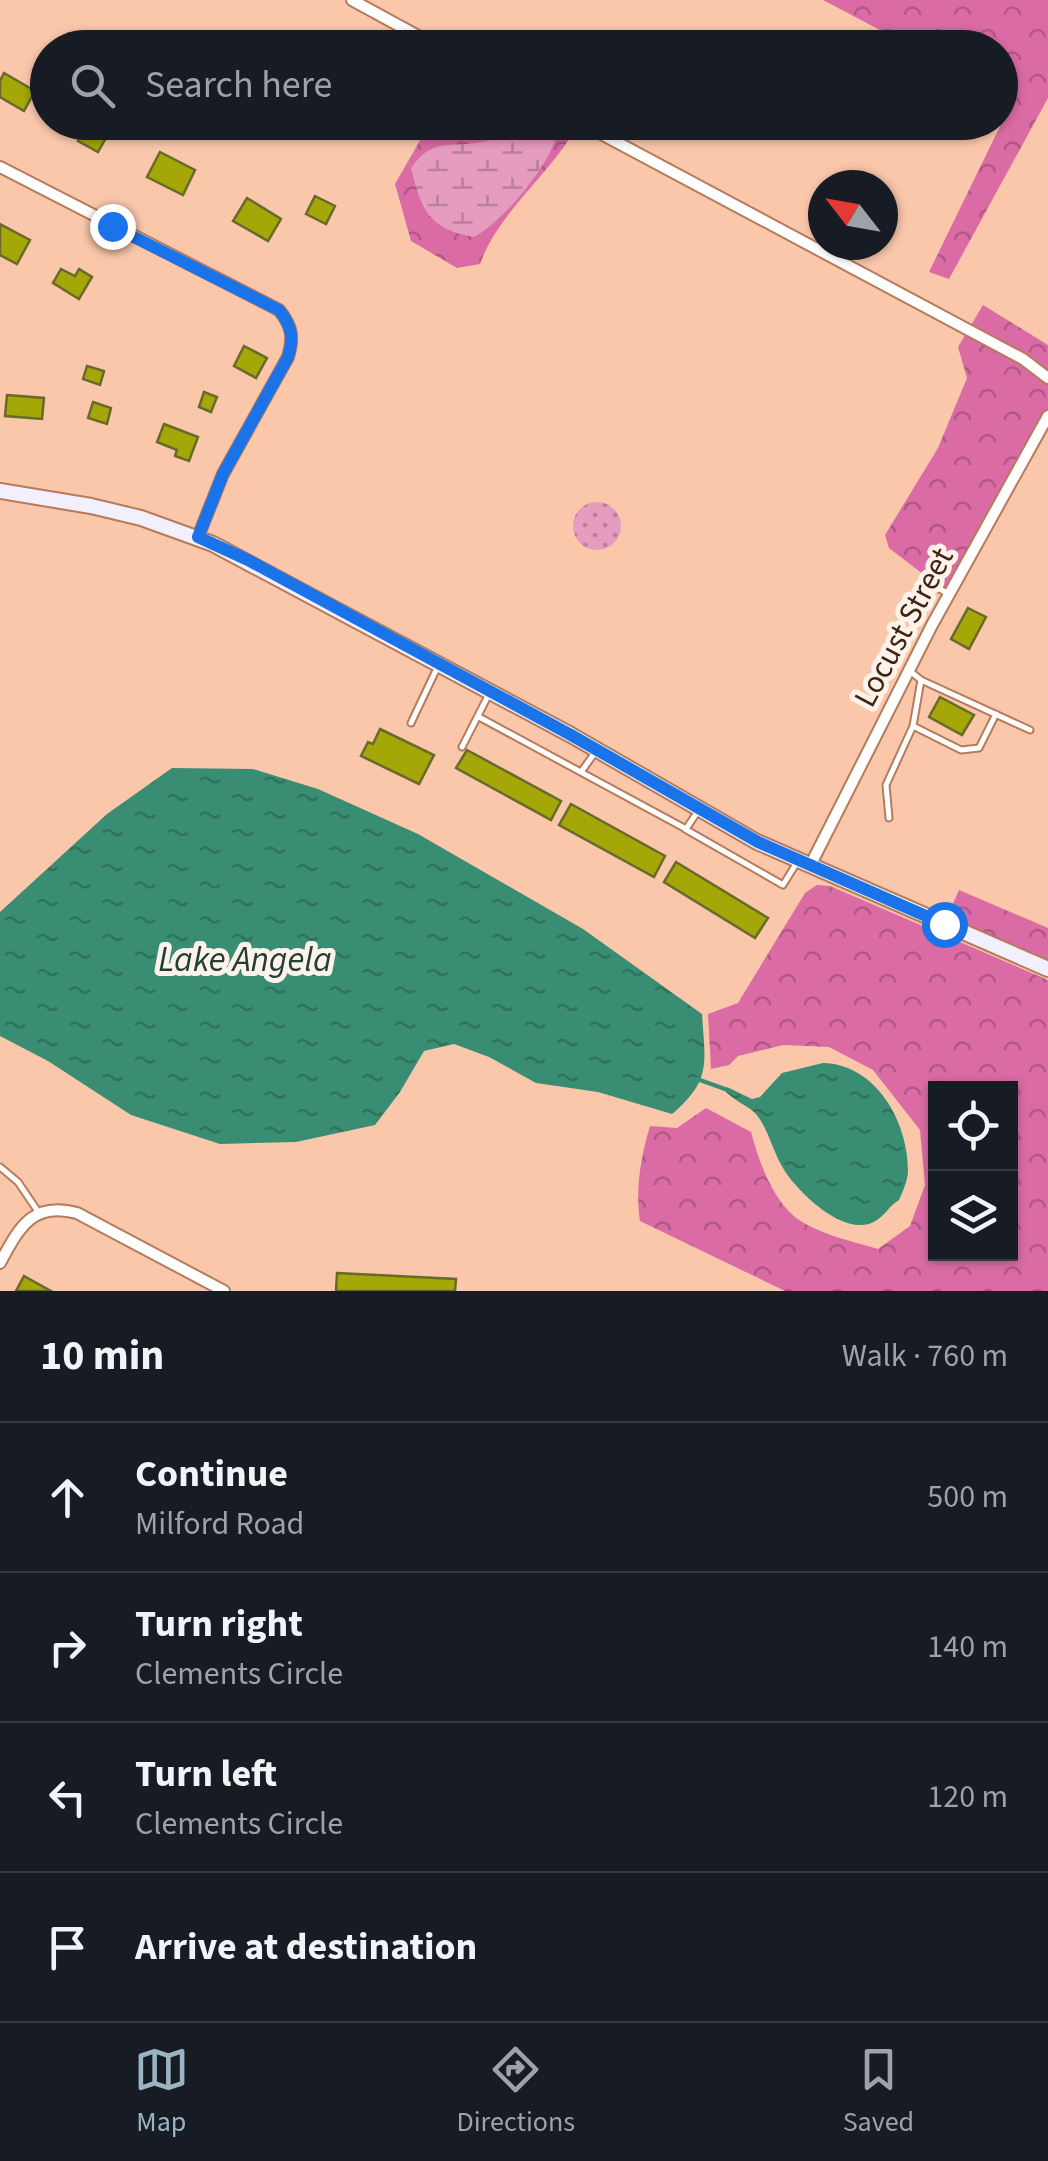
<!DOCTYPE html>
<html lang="en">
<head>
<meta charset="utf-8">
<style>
  body { margin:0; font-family:"Source Sans 3",sans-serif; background:#242831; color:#f1f3f6 }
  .controls { position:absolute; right:30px; bottom:30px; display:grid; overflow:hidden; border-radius:0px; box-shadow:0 2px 8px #0004 }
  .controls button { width:90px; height:90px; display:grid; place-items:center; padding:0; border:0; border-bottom:2px solid #363941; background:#171b24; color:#f1f3f6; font:50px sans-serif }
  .compass { position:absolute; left:808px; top:170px; width:90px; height:90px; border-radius:50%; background:#171b24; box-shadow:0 2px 8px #0004; rotate:301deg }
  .stop { position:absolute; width:30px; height:30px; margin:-22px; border:8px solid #1a73e8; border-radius:50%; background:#fff }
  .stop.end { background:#1a73e8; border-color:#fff; box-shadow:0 2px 10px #0008 }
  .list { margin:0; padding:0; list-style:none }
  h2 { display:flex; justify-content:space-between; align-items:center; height:130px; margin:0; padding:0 40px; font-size:42px }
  h2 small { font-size:32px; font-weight:400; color:#9ea1a6 }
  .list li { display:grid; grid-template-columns:65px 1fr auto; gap:30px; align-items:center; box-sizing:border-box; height:150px; padding:0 40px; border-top:2px solid #363941 }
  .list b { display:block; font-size:38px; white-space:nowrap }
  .list p { margin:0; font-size:32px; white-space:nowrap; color:#9ea1a6 }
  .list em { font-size:32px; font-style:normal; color:#9ea1a6 }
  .icon { flex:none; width:55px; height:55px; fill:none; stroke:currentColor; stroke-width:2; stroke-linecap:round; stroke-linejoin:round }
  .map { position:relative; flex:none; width:1048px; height:1291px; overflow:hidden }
  .search { position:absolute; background:#171b24; box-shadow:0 2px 8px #0004; left:30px; right:30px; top:30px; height:110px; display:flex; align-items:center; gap:25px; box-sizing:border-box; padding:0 35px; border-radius:55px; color:#9ea1a6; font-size:38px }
  .sheet { height:730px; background:#171b24 }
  nav { display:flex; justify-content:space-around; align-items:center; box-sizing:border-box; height:140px; border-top:2px solid #363941; background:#171b24; font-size:28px; color:#9ea1a6 }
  nav a { display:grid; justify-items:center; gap:5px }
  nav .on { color:#9ab4c1 }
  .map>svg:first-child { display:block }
  .grass { fill:url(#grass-dots) }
  .forest { fill:url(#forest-crowns); fill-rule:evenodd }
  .wetland { fill:url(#wetland-marsh) }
  .water { fill:url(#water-ripples) }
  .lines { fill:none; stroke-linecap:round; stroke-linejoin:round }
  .stream { stroke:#388d73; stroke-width:4 }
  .building { fill:#a5a607; stroke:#696a2a; stroke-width:2.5 }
  .lane-casing { stroke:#b57b5a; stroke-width:9 }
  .street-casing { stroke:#b57b5a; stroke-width:14 }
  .secondary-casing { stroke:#b57b5a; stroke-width:18 }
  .lane { stroke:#fff; stroke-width:5 }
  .street { stroke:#fff; stroke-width:10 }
  .secondary { stroke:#f2f0fe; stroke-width:14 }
  .route { stroke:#1a73e8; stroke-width:12 }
  .labels { text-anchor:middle; stroke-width:10; stroke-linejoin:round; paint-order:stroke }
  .street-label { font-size:32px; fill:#3c2417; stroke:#fff2ea }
  .water-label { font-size:35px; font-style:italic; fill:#233e35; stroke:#fff2ea }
</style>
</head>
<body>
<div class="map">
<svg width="1048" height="1291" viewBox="0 0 1048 1291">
  <defs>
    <pattern id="grass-dots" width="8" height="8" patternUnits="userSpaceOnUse" patternTransform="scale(2.5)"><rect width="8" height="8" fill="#e59cbe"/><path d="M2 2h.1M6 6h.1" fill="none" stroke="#bb7f99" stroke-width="1.8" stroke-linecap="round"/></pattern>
    <pattern id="forest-crowns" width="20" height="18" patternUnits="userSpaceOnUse" patternTransform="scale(2.5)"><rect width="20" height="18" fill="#da6ba4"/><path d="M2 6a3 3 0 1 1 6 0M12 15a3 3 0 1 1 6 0" fill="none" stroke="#b25885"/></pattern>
    <pattern id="wetland-marsh" width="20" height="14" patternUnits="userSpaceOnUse" patternTransform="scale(2.5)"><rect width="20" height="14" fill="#e59cbe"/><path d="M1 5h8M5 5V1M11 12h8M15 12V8" fill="none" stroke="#bb7f99"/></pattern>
    <pattern id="water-ripples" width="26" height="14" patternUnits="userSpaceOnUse" patternTransform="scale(2.5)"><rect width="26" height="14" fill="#388d73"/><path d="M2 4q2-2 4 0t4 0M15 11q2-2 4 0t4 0" fill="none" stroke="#30735d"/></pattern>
  </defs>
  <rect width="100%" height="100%" fill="#fac7ab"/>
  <path class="grass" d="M573 526a24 24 0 1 1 48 0a24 24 0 1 1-48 0Z"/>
  <path class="forest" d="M823,0H1048V98L949,279L929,272L1006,114L1001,103L1000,48L912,47Z
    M430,123H579C552,173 499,211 480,264L457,268L411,241L395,184Z
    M983,305L1048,345V416L949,594L889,548L885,535L938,448L967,378L958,347Z
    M817,885L830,886L1048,980V1291H785L640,1221C635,1189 641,1156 650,1126L677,1128L706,1108L751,1132C759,1161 771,1197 795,1217C817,1234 852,1241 878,1249L910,1226L925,1185L920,1130L873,1070L829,1047L783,1045L738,1056L729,1065L711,1069L708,1014L738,1003L805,893ZM936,1088H1010V1254H936Z
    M959,890L1048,928V969L944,924Z"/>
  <path class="wetland" d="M533,125H553L558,129C554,161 503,222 474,237C428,229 421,209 411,168C432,139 445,147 477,143C496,140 515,132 533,125Z"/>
  <path class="water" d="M172,768L253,769L318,789L418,834L583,929L702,1014C705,1063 712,1080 672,1114L598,1092L536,1083L489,1057L454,1044L424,1051L400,1092L375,1125L296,1142L220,1144L131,1115L48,1061L0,1036V912L107,814Z
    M823,1063C876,1064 908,1122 908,1170C908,1180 903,1191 899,1200C888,1207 886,1214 877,1220C847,1241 797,1192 783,1168C773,1152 768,1127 755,1113C745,1104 733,1100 724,1090L727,1087L752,1099L760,1097L782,1073Z"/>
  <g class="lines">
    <path class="stream" d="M697,1079L725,1089"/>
  </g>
  <path class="building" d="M4,73L35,91L24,111L0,97V81Z
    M86,126L107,136L98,152L78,141Z
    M160,152L195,170L183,195L147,177Z
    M315,196L335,206L326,224L306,214Z
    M247,198L281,219L268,241L233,221Z
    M0,224L30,240L17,264L0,255Z
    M61,269L75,276L79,269L92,277L79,299L53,283Z
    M244,346L267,358L256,378L234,366Z
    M87,366L104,371L100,385L83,379Z
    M204,392L217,397L211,412L199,407Z
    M7,395L44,398L42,419L5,416Z
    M93,402L111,408L107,424L88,418Z
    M164,424L198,437L189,461L175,456L177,450L157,442Z
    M968,608L986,617L969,649L951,639Z
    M940,697L974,715L962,735L929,717Z
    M380,729L434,755L419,784L361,756L368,742L373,744Z
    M467,750L561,801L551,820L456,768Z
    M571,804L665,856L654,877L559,825Z
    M676,862L768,918L755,938L664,882Z
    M337,1273L456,1279L455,1291H336Z
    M24,1276L51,1291H16Z"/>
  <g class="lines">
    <g class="lane-casing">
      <path id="lane" d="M934,586L949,594
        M911,672L921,680L1030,730
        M921,680L913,726L961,750L979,748L996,714
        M479,717L686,829L698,811
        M411,723L438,666
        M462,747L490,692
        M581,772L594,754
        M889,818L886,785L913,726
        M685,829L783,885L796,864
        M0,1167L18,1182L39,1213"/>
    </g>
    <g class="street-casing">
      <path id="street" d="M352,0L440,48
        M579,122L1023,359L1048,378
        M0,167L279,310C292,326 294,337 288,357L223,474L198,537
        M810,866L932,625L1048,416
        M0,1263C19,1228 32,1201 77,1213L224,1291"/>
    </g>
    <g class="secondary-casing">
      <path id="secondary" d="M0,491L91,506L141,518L213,544L571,735L757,842L1048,969"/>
    </g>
    <use href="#lane" class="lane"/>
    <use href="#street" class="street"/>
    <use href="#secondary" class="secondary"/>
  </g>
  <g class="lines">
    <path class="route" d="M112,226L279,310C292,326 294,338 288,357L223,474L198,537L248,560L571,735L758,842L944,924"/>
  </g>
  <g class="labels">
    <g class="street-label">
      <text transform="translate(903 627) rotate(-62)" y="11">Locust Street</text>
    </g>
    <g class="water-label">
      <text x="245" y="971">Lake Angela</text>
    </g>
  </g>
</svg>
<div class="controls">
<button><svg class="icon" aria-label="locate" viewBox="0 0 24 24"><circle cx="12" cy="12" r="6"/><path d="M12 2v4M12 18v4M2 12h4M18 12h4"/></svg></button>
<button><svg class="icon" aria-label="layers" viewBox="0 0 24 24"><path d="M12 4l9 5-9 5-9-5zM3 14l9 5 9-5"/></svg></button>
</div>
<svg class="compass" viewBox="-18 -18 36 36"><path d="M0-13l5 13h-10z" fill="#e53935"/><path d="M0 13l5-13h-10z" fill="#9ea1a6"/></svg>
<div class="stop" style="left:944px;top:924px"></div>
<div class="stop end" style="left:112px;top:226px"></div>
<div class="search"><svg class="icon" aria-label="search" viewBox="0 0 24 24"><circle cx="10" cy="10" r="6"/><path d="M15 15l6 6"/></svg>Search here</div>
</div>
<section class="sheet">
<h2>10 min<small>Walk · 760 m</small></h2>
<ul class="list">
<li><svg class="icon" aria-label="ahead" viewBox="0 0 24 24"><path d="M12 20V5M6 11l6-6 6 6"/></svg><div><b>Continue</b><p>Milford Road</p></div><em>500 m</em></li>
<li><svg class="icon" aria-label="right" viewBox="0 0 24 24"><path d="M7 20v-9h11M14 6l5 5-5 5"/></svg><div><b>Turn right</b><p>Clements Circle</p></div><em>140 m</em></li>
<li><svg class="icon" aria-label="left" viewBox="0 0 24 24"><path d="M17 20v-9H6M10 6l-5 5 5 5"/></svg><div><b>Turn left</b><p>Clements Circle</p></div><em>120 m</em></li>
<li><svg class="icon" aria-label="arrive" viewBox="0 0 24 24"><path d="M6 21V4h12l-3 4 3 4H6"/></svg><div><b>Arrive at destination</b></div></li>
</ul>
</section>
<nav>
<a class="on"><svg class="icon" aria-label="map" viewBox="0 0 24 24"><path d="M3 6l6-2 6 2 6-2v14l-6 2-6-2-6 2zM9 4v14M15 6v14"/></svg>Map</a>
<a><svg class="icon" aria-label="directions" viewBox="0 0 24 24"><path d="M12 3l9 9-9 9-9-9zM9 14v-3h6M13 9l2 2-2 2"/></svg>Directions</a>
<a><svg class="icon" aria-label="saved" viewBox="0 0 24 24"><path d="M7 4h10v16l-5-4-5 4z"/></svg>Saved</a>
</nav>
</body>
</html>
